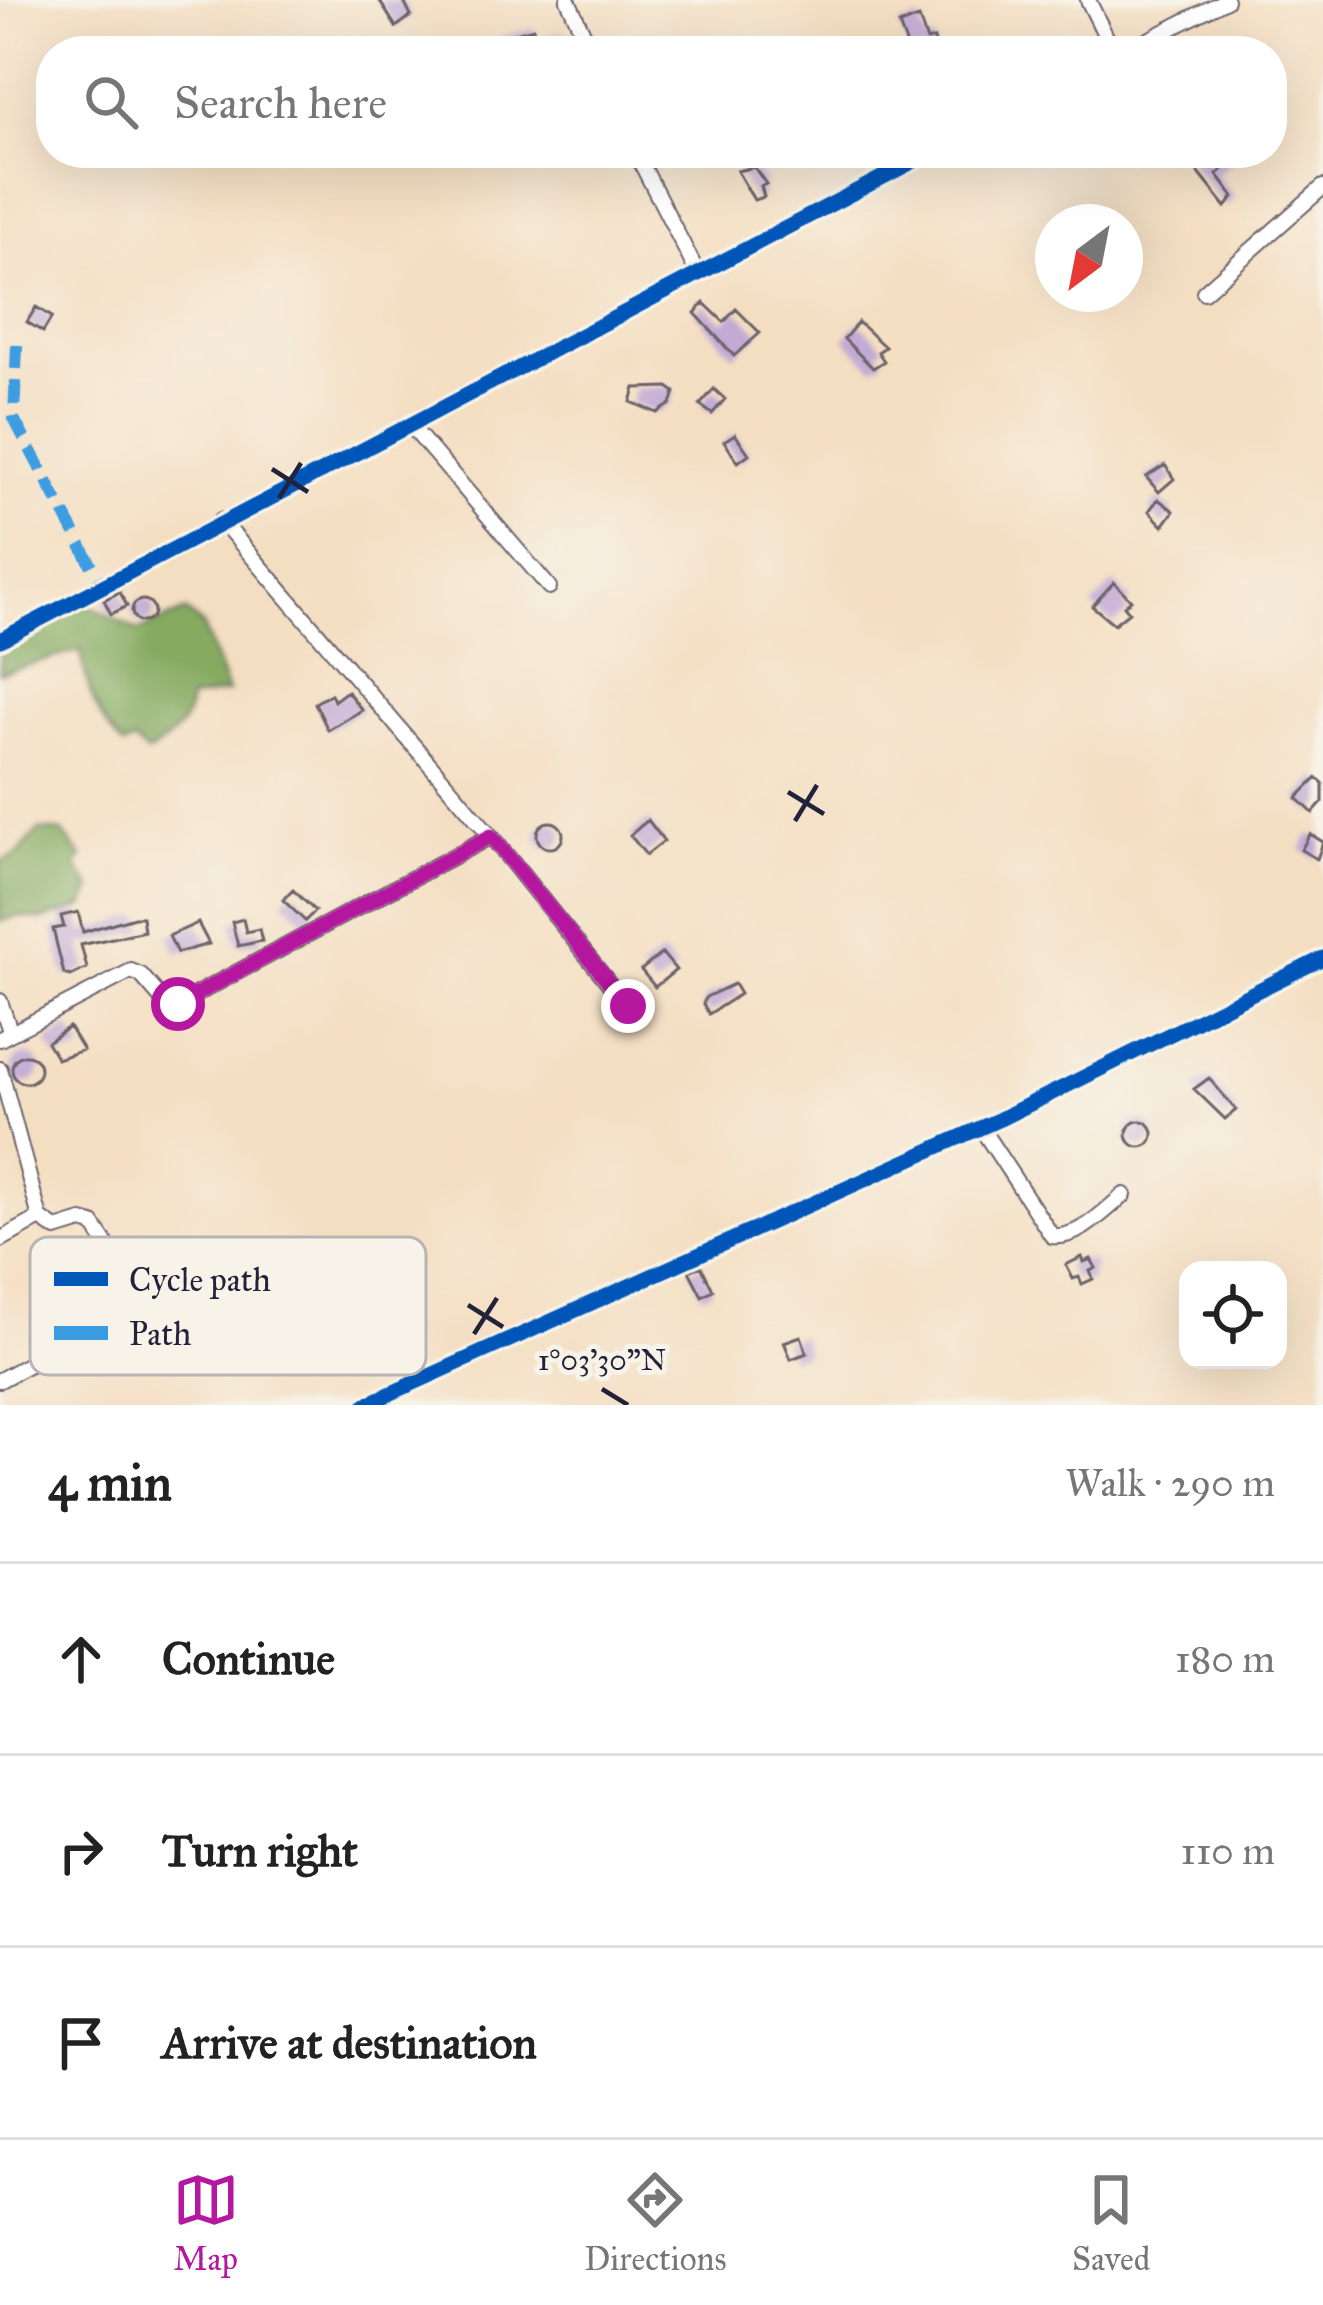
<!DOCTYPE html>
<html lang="en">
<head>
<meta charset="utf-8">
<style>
  body { margin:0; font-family:"IM FELL Great Primer",serif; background:#f6f6f6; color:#222 }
  .controls { position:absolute; right:36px; bottom:36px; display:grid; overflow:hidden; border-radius:24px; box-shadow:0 12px 48px #0002 }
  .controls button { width:108px; height:108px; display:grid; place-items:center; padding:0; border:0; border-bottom:3px solid #e0e0e0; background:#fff; color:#222; font:60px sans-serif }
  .compass { position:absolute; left:1035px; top:204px; width:108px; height:108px; border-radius:50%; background:#fff; box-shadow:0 12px 48px #0002; rotate:212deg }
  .stop { position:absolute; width:36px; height:36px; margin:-27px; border:9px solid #b5179e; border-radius:50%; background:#fff }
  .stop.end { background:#b5179e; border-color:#fff; box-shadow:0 3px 12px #0008 }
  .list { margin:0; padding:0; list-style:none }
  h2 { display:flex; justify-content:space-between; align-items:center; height:156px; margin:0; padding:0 48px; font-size:51px }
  h2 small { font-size:39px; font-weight:400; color:#767676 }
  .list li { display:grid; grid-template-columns:78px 1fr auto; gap:36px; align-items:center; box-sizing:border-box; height:192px; padding:0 48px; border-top:3px solid #e0e0e0 }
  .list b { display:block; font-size:45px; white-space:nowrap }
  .list em { font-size:39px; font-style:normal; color:#767676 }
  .icon { flex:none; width:66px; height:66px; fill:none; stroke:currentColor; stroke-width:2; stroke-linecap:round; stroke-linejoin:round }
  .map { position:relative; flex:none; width:1323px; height:1405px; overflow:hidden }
  .search { position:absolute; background:#fff; box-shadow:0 12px 48px #0002; left:36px; right:36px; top:36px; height:132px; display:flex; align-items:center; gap:30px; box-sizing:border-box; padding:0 42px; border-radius:48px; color:#767676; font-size:45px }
  .sheet { height:732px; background:#fff }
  nav { display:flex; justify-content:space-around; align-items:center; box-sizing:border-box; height:168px; border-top:3px solid #e0e0e0; background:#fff; font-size:33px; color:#767676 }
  nav a { display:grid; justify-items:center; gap:6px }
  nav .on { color:#b5179e }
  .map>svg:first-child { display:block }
  .forest { fill:#85aa60; stroke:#54664e; stroke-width:3 }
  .building { fill:#c2aad5 }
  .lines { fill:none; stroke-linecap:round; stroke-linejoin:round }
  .minor-casing { stroke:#6c646a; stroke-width:18 }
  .minor { stroke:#fff; stroke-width:14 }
  .quiet { stroke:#3c9ce2; stroke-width:12; stroke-dasharray:24 12; stroke-linecap:butt }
  .cycleway-casing { stroke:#f7f3e8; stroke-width:22 }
  .cycleway { stroke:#0057b8; stroke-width:15 }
  .route { stroke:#b5179e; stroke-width:15 }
  .ticks { fill:none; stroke:#22223b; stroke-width:4.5 }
  .key { fill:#f7f3e8; stroke:#b7b4b4; stroke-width:3 }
  .key-label { font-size:33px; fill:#22223b }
  .ticks-label { font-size:30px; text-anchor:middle; fill:#22223b; stroke:#f7f3e8; stroke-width:10; stroke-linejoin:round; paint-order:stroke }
</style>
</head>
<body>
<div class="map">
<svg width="1323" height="1405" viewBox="0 0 1323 1405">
  <rect width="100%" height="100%" fill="#f7f3e8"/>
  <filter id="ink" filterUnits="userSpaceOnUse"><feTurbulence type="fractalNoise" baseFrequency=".00833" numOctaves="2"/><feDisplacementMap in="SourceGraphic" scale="24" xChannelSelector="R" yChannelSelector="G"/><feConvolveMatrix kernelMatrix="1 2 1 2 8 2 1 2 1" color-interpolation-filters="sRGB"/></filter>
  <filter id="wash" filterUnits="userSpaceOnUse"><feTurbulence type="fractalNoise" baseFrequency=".004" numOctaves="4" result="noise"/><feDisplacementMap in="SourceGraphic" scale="48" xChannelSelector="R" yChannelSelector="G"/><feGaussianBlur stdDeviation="2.7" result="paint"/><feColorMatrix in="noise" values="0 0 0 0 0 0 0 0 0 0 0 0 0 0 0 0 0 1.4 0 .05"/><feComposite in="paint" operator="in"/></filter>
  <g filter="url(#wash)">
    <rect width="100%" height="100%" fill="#f4dec1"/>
    <path class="forest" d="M89,605L138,631L186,611L203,626L228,692L190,699C187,727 169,740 147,753L134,742L123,746C95,717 87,689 81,650L0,673V653L69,611Z
      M39,830L62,832L82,857L76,866L92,889L83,907L41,920L19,916L0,921V862L18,854Z"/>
    <g id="blocks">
      <path class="building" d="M379,0H403L411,16L396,27Z
        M919,18L927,41L934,39L937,51H902L907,46L899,25Z
        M533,28L537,40L510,51L498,38Z
        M563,31L577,48L549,51L545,37Z
        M1183,153H1224L1232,161L1217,175L1234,197L1226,207Z
        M754,167L766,184L761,186L764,197L754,200L737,171Z
        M704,303L724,322L736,309L760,333L734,356L695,313Z
        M36,307L52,317L43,332L27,322Z
        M858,322L885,347L878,352L884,361L873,368L844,339Z
        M668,387L675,392L671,404L657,413L631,402L635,388Z
        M714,389L725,399L712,414L700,405Z
        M735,434L749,454L738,462L724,441Z
        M1165,465L1174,479L1159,492L1146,477Z
        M1158,499L1174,511L1163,526L1149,511Z
        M1114,582L1131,600L1124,606L1129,612L1114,624L1092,606Z
        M120,592L127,606L111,614L104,600Z
        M132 611a11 11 0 1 1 22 0a11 11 0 1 1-22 0Z
        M347,691L362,710L328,730L315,703L331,694L334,701Z
        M1317,778L1323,783V802L1313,813L1297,798Z
        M648,820L664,841L646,855L630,835Z
        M537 835a13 13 0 1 1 26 0a13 13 0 1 1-26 0Z
        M1310,834L1323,842L1317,859L1301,850Z
        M293,890L315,911L305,921L283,900Z
        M78,912L83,932L134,917H142L144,931L81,945L87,968L71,976L64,974L53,929L64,927L61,916Z
        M243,919L246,932L259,929L262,941L238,946L232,922Z
        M198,923L209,944L177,953L169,936Z
        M662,953L676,970L655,987L641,970Z
        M734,984L740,994L709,1014L703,1004L706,997Z
        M69,1027L83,1050L57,1059L47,1042Z
        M12 1069a14 14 0 1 1 28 0a14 14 0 1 1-28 0Z
        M1209,1078L1236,1110L1225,1119L1194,1089Z
        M1127 1134a13 13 0 1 1 26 0a13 13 0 1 1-26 0Z
        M1082,1257L1084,1262L1091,1259L1096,1268L1090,1271L1093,1279L1082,1284L1079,1277L1073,1279L1066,1265Z
        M701,1266L713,1290L702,1296L689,1271Z
        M801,1336L807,1353L791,1359L784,1342Z"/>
    </g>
  </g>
  <g filter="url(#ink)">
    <use href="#blocks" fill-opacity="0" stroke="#6c646a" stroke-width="3"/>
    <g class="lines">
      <g class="minor-casing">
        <path id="minor" d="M568,0L591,51
          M1088,0L1113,51
          M1127,51L1226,0
          M636,153L697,272
          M1204,292L1323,187
          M411,426L549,587
          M221,520L491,836L628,1007
          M0,640L929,153
          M0,1001L10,1031
          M0,1039L131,971L141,975L168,1006L178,1004L491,836
          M0,1069L40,1218L56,1229L82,1221L93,1224L138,1291L123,1313L0,1380
          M981,1128L1052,1236C1079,1239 1104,1211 1124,1195
          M0,1240L40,1218
          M365,1405L1000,1119L1323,958"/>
      </g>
      <use href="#minor" class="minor"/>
      <path class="quiet" d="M17,345L14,419L102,585"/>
      <g class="cycleway-casing">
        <path id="cycleway" d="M0,640L929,153
          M365,1405L1000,1119L1323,958"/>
      </g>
      <use href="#cycleway" class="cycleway"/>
    </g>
  </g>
  <g class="lines" filter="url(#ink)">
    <path class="route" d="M178,1004L491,836L628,1006"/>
  </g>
  <path class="ticks" d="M272,469L308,492M279,498L301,463M788,792L824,814M795,821L817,785M468,1305L503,1327M474,1334L497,1298M602,1389L628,1405"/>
  <rect x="30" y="1237" width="396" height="138" rx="18" class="key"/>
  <rect x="54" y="1272" width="54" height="14" fill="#0057b8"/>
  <rect x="54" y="1326" width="54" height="14" fill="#3c9ce2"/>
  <g class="key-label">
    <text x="129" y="1291">Cycle path</text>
    <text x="129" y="1345">Path</text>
  </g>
  <g class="ticks-label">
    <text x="602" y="1370">1°03'30"N</text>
  </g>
</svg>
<div class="controls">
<button><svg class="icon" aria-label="locate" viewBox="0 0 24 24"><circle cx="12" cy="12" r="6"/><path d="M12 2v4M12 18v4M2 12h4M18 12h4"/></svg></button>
</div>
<svg class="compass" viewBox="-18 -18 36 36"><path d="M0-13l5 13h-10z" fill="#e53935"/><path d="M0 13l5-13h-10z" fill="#767676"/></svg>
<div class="stop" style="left:178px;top:1004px"></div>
<div class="stop end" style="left:628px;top:1006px"></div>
<div class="search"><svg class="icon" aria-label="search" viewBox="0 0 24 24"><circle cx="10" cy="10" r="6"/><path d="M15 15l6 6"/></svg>Search here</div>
</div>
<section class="sheet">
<h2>4 min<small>Walk · 290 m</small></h2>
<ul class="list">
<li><svg class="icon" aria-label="ahead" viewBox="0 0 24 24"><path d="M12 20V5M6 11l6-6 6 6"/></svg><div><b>Continue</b></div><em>180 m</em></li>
<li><svg class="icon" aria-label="right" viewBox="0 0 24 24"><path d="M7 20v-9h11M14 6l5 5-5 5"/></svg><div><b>Turn right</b></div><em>110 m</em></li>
<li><svg class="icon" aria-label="arrive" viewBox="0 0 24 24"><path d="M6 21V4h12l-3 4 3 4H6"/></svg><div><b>Arrive at destination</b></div></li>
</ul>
</section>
<nav>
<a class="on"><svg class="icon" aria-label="map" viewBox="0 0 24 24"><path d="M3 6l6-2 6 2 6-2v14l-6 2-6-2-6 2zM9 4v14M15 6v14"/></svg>Map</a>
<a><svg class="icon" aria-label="directions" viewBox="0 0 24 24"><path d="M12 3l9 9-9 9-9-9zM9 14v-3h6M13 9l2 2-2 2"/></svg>Directions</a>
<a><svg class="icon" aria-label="saved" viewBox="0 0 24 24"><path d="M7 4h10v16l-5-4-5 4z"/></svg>Saved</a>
</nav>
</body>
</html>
